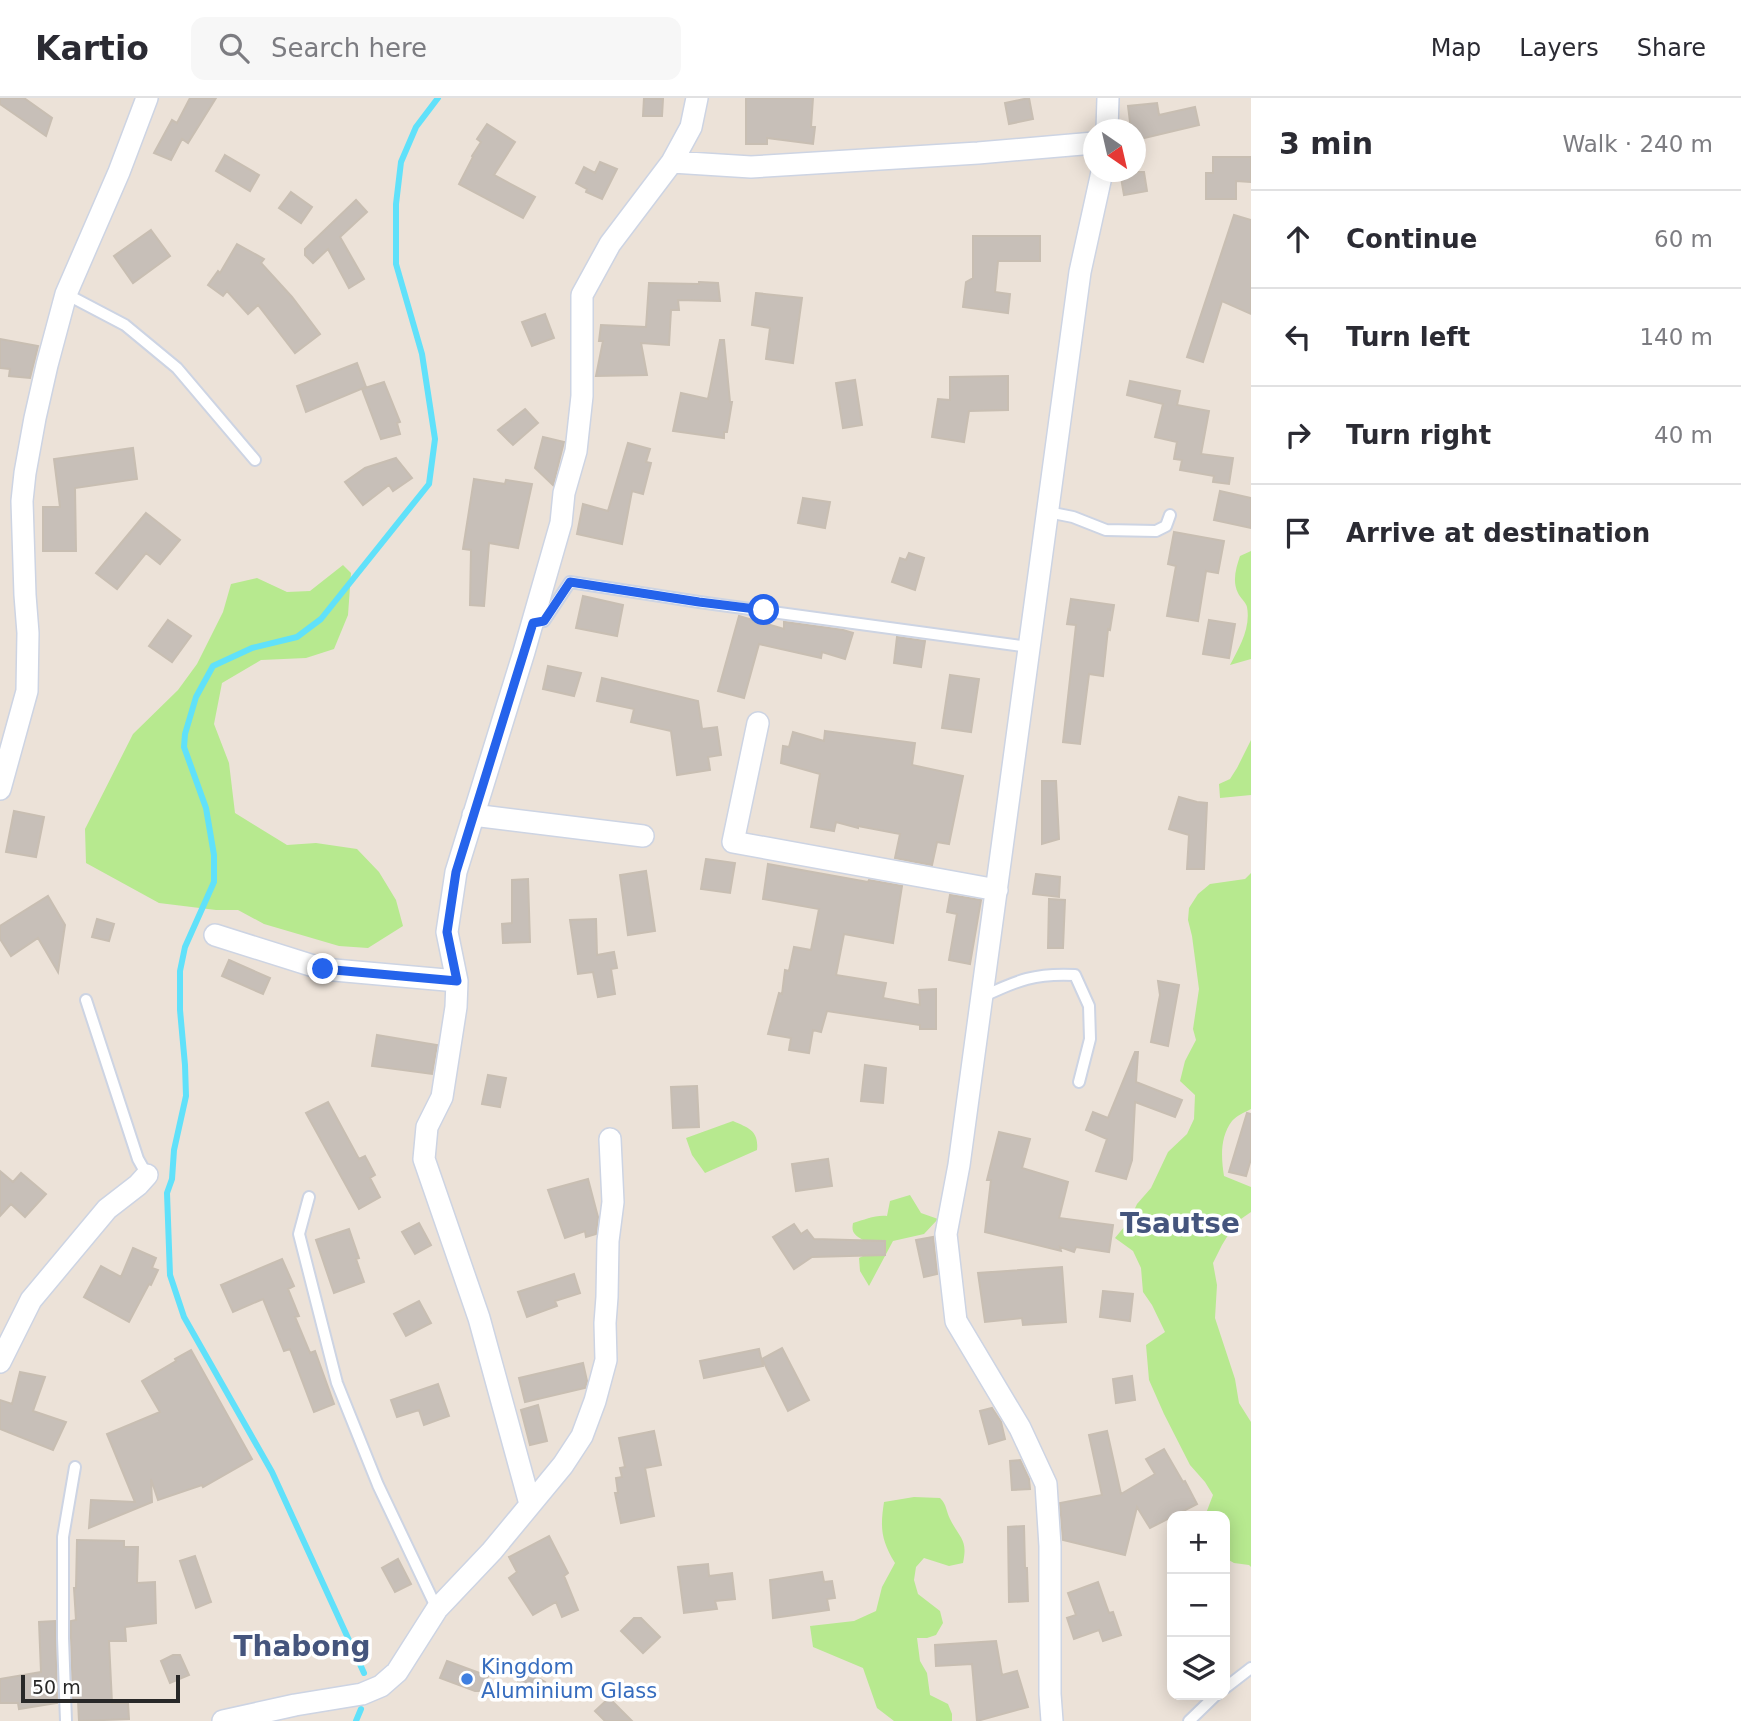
<!DOCTYPE html>
<html lang="en">
<head>
<meta charset="utf-8">
<style>
  body { margin:0; font-family:"DejaVu Sans",sans-serif; background:#f7f7f7; color:#2b2b33 }
  .controls { position:absolute; right:21px; bottom:21px; display:grid; overflow:hidden; border-radius:14px; box-shadow:0 4px 18px #0003 }
  .controls button { width:63px; height:63px; display:grid; place-items:center; padding:0; border:0; border-bottom:2px solid #e1e1e2; background:#fff; color:#2b2b33; font:35px sans-serif }
  .compass { position:absolute; left:1083px; top:21px; width:63px; height:63px; border-radius:50%; background:#fff; box-shadow:0 4px 18px #0003; rotate:146deg }
  .scale { position:absolute; left:21px; bottom:18px; width:159px; box-sizing:border-box; padding-left:7px; border:4px solid #282828; border-top:0; font-size:19px; line-height:24px; white-space:nowrap; color:#282828; -webkit-text-stroke:5px #fff; paint-order:stroke }
  .stop { position:absolute; width:21px; height:21px; margin:-16px; border:5px solid #2563eb; border-radius:50%; background:#fff }
  .stop.end { background:#2563eb; border-color:#fff; box-shadow:0 2px 7px #0008 }
  .list { margin:0; padding:0; list-style:none }
  h2 { display:flex; justify-content:space-between; align-items:center; height:91px; margin:0; padding:0 28px; font-size:30px }
  h2 small { font-size:23px; font-weight:400; color:#7c7c81 }
  .list li { display:grid; grid-template-columns:46px 1fr auto; gap:21px; align-items:center; box-sizing:border-box; height:98px; padding:0 28px; border-top:2px solid #e1e1e2 }
  .list b { display:block; font-size:26px; white-space:nowrap }
  .list em { font-size:23px; font-style:normal; color:#7c7c81 }
  .icon { flex:none; width:38px; height:38px; fill:none; stroke:currentColor; stroke-width:2; stroke-linecap:round; stroke-linejoin:round }
  .map { position:relative; flex:none; width:1251px; height:1623px; overflow:hidden }
  header { display:flex; align-items:center; gap:42px; box-sizing:border-box; height:98px; padding:0 35px; background:#fff; border-bottom:2px solid #e1e1e2 }
  header strong { font-size:33px }
  nav { display:flex; gap:38px; margin-inline-start:auto; font-size:24px }
  .search { width:490px; height:63px; background:#f7f7f7; display:flex; align-items:center; gap:18px; box-sizing:border-box; padding:0 24px; border-radius:14px; color:#7c7c81; font-size:26px }
  main { display:flex }
  aside { flex:1; background:#fff }
  .map>svg:first-child { display:block }
  .green { fill:#b7e98f }
  .lines { fill:none; stroke-linecap:round; stroke-linejoin:round }
  .stream { stroke:#60e1fa; stroke-width:6 }
  .building { fill:#c7bfb8; stroke:#c8beb2; stroke-width:2 }
  .lane-casing { stroke:#cdd4e3; stroke-width:14 }
  .street-casing { stroke:#cdd4e3; stroke-width:24 }
  .lane { stroke:#fff; stroke-width:10 }
  .street { stroke:#fff; stroke-width:21 }
  .route { stroke:#2563eb; stroke-width:9 }
  .shop-dot { fill:#3f7fe0; stroke:#fff; stroke-width:2.5 }
  .labels { text-anchor:middle; stroke-width:7; stroke-linejoin:round; paint-order:stroke }
  .shop-label { font-size:21px; fill:#366cbe; stroke:#fff; text-anchor:start }
  .district-label { font-size:28px; font-weight:bold; fill:#45557d; stroke:#fff }
</style>
</head>
<body>
<header>
<strong>Kartio</strong>
<div class="search"><svg class="icon" aria-label="search" viewBox="0 0 24 24"><circle cx="10" cy="10" r="6"/><path d="M15 15l6 6"/></svg>Search here</div>
<nav><a>Map</a><a>Layers</a><a>Share</a></nav>
</header>
<main>
<div class="map">
<svg width="1251" height="1623" viewBox="0 0 1251 1623">
  <rect width="100%" height="100%" fill="#ece2d8"/>
  <path class="green" d="M1251,453V561L1230,567C1239,550 1251,530 1247,509C1246,504 1240,500 1238,495C1232,483 1236,470 1240,458Z
    M343,467L351,475L348,517L334,551L306,560L261,562L222,585L214,626L229,665L235,715L287,747L316,745L357,751L379,774L396,802L403,828L368,850L339,848L264,826L238,812H216L159,805L86,765L85,731L133,636L178,592L197,566L223,514L231,486L257,480L287,494L310,493Z
    M1251,642V697L1220,700L1219,686L1230,681L1237,670Z
    M1251,775V1011C1245,1014 1236,1018 1232,1023C1220,1039 1221,1059 1224,1078L1251,1089V1114L1238,1123L1233,1129L1222,1147L1213,1165L1217,1187L1215,1220L1235,1281L1239,1305L1251,1324V1469L1249,1467L1234,1465L1225,1460V1418H1205L1213,1397L1205,1384L1190,1367L1164,1316L1149,1282L1146,1247L1165,1234L1152,1207L1143,1194L1141,1170L1133,1153L1115,1140L1129,1123L1137,1106L1151,1090L1168,1054L1187,1036L1194,1021L1195,997L1180,983L1185,963L1196,942L1193,931L1199,891L1192,838L1188,822L1189,810L1198,796L1210,786L1245,781Z
    M733,1023C749,1030 759,1033 757,1052L705,1075L692,1057L686,1040Z
    M910,1097L921,1115L938,1121L924,1136L893,1143L869,1188L860,1173L859,1160L863,1158L864,1150L863,1142C855,1137 851,1135 853,1125C865,1122 874,1117 887,1118L890,1103Z
    M914,1399L940,1400C947,1407 946,1413 950,1421C960,1441 968,1441 963,1465L949,1468L924,1460L916,1469L914,1482L918,1496L940,1513L943,1525L936,1537L927,1540H917L920,1563L927,1575L930,1597L948,1606L952,1616V1623H894L877,1610L863,1570L813,1549L810,1528L854,1523L876,1513L882,1489L895,1465C881,1442 880,1430 884,1404Z"/>
  <g class="lines">
    <path class="stream" d="M364,1575L272,1374L184,1219L170,1177L167,1095L172,1081L174,1052L186,998L185,967L180,912V873L185,849L214,784V757L206,710L184,649L185,636L196,599L213,568L252,550L297,539L321,521L429,386L435,341L422,256L396,166V106L401,64L416,29L438,0
      M356,1623L361,1611"/>
  </g>
  <path class="building" d="M0,0H24L52,20L46,38L0,6Z
    M190,0H216L188,45L182,41L171,62L154,55L172,22L177,25Z
    M644,0L663,1L662,18H643Z
    M746,0H813L811,29H815L813,46L767,40V46H746Z
    M1029,0L1033,21L1009,26L1005,5Z
    M1157,5L1159,17L1195,9L1199,27L1136,42V32H1131L1128,8Z
    M487,26L515,44L494,77L535,99L523,120L459,86L473,59L472,58L481,44L477,41Z
    M225,57L259,77L250,93L216,73Z
    M1213,59H1251V84L1236,83V101H1206V75H1213Z
    M600,64L617,71L602,101L586,94L587,91L576,85L584,69L595,75Z
    M1120,74H1144L1147,93L1124,97Z
    M291,94L312,109L301,125L279,110Z
    M356,102L367,114L340,139L364,181L349,190L328,151L313,165L305,157V151Z
    M1234,117L1251,122V216L1222,203L1203,264L1187,259Z
    M151,132L170,158L133,185L114,158Z
    M973,138H1040V163H998L995,194L1010,196L1008,215L963,209L966,184L973,180Z
    M237,146L264,161L261,165L292,199L320,236L295,255L258,207L248,216L227,193L223,198L208,187L218,173L220,175Z
    M699,184L718,185L720,203L678,202L679,212H671L669,247L641,245L647,277L596,278L603,243H599L601,227L646,229L649,185L699,186Z
    M756,195L802,200L793,265L766,261L770,230L752,227Z
    M545,216L554,240L532,248L522,224Z
    M0,241L38,248L30,280L9,278L10,271L0,270Z
    M720,242H724L730,304H732L727,334H724V340L673,333L681,295L708,301Z
    M357,265L366,289L306,314L297,288Z
    M1008,278V312L969,313L964,344L932,339L938,301L950,302V279Z
    M855,282L862,327L843,330L836,285Z
    M1130,283L1180,293L1177,307L1209,313L1201,356L1233,360L1229,386L1213,384L1214,378L1180,372L1182,362L1174,361L1177,344L1155,339L1163,306L1127,297Z
    M384,284L400,324L397,325L400,336L381,341L362,291Z
    M525,311L538,325L513,347L498,332Z
    M543,339L564,344L553,387L535,370Z
    M628,345L650,351L646,364L651,365L643,396L632,393L622,446L577,436L583,406L608,413Z
    M133,350L137,381L75,390L76,453H43V409H60L54,361Z
    M396,360L412,380L393,393L389,387L363,407L345,384L365,370Z
    M474,381L505,386L506,382L532,386L518,450L489,445L484,508L470,507L471,452L463,451Z
    M1220,393L1251,400V430L1214,422Z
    M803,400L830,404L825,430L798,425Z
    M146,415L180,442L160,466L146,455L117,491L96,475Z
    M1174,434L1224,443L1218,475L1206,473L1198,523L1167,518L1176,468L1168,466Z
    M909,455L924,460L915,492L892,484L900,460L906,462Z
    M583,498L623,507L617,538L576,530Z
    M1071,501L1114,507L1110,532L1108,531L1103,578L1089,576L1080,646L1063,644L1076,527L1067,526Z
    M739,518L784,531V524L843,532L853,535L845,561L822,554L821,560L759,546L744,600L718,593Z
    M168,522L191,538L172,564L149,548Z
    M1209,522L1235,526L1229,560L1203,556Z
    M897,539L925,543L921,569L894,565Z
    M548,568L581,575L574,598L543,591Z
    M950,577L979,581L971,634L942,630Z
    M602,580L698,603L702,631L717,629L721,657L708,659L710,672L677,677L671,633L631,624L634,611L597,603Z
    M825,633L915,645L912,667L963,678L949,746L937,744L932,767L895,760L900,736L858,728V730L836,724L834,733L811,729L820,676L781,665L783,648L789,649L793,634L824,643Z
    M1042,683H1056L1059,741L1042,746Z
    M1179,699L1197,704L1207,705L1204,771H1187L1189,737L1169,731Z
    M14,713L44,719L36,759L6,754Z
    M706,761L735,765L730,795L701,791Z
    M768,766L868,784L869,782L902,788L893,845L844,836L836,877L886,885L883,900L920,907L919,892L936,891V931H920V927L827,913L821,934L813,932L809,955L789,952L791,940L768,936L779,895L782,896L785,872L789,873L794,849L811,852L819,811L763,801Z
    M646,773L655,833L628,837L620,777Z
    M1036,776L1060,779L1059,799L1033,796Z
    M528,781L530,844L503,845L502,826L512,825V782Z
    M950,797L981,802L970,866L949,862L957,816L947,814Z
    M48,798L65,827L58,874L38,840L11,858L0,841V828Z
    M1049,801L1065,802L1063,850H1048Z
    M97,821L114,826L109,843L92,839Z
    M596,821L597,857L614,854L617,870L611,871L615,896L598,899L593,874L578,876L570,822Z
    M229,862L270,880L263,896L222,878Z
    M1158,883L1179,887L1168,948L1151,944L1160,897Z
    M377,937L437,947L432,976L372,968Z
    M1135,954H1138L1136,984L1182,1002L1175,1019L1135,1004L1132,1062L1126,1081L1096,1073L1107,1041L1086,1032L1093,1014L1108,1020Z
    M865,967L886,970L883,1005L861,1003Z
    M488,977L506,980L500,1009L482,1006Z
    M697,988L699,1029L673,1030L671,989Z
    M328,1004L359,1061L365,1058L375,1077L370,1080L380,1099L359,1111L306,1015Z
    M1247,1015L1251,1016V1061L1246,1078L1229,1074Z
    M999,1034L1030,1041L1022,1070L1068,1084L1059,1120L1113,1127L1109,1154L1076,1149L1074,1154L1060,1149L1061,1153L985,1134L991,1082H987Z
    M828,1061L832,1088L796,1093L792,1066Z
    M0,1073L13,1084L21,1075L46,1096L25,1119L11,1106L0,1118Z
    M588,1081L598,1119L596,1136L586,1139L585,1133L565,1140L548,1092Z
    M419,1125L431,1147L415,1156L402,1134Z
    M794,1126L801,1136L807,1132L814,1141L885,1143V1157L812,1159L794,1171L773,1139Z
    M349,1131L359,1160L356,1161L364,1184L334,1195L316,1142Z
    M933,1139L937,1176L924,1179L916,1142Z
    M133,1150L156,1160L152,1170L158,1172L151,1187L149,1186L129,1224L84,1199L101,1168L121,1179Z
    M282,1161L294,1188L288,1191L299,1218L295,1219L310,1255L315,1253L334,1306L314,1314L290,1251L284,1253L263,1201L233,1214L221,1187Z
    M1062,1169L1066,1224L1023,1227L1022,1220L985,1224L978,1175Z
    M574,1176L580,1195L555,1203L557,1208L527,1219L518,1194Z
    M1103,1193L1133,1196L1130,1223L1100,1219Z
    M419,1203L431,1225L406,1238L394,1216Z
    M782,1250L809,1302L788,1313L762,1261Z
    M759,1251L763,1268L704,1280L700,1263Z
    M191,1252L252,1361L203,1389L202,1387L158,1402L151,1381L152,1404L89,1430L91,1402L135,1404L107,1336L160,1314L142,1283L176,1263L175,1261Z
    M583,1265L587,1283L585,1290L525,1304L519,1280Z
    M20,1274L45,1279L33,1313L66,1324L53,1352L0,1331V1302L12,1306Z
    M1132,1278L1135,1302L1116,1305L1113,1281Z
    M438,1286L449,1318L424,1327L419,1312L397,1319L391,1302Z
    M538,1307L547,1343L530,1347L521,1312Z
    M992,1310L1001,1324L1005,1341L989,1346L980,1313Z
    M654,1333L661,1367L645,1370L654,1418L621,1425L615,1395H618L616,1380L622,1379L620,1370L625,1369L619,1340Z
    M1107,1333L1121,1396L1155,1376L1146,1361L1164,1351L1183,1384L1185,1383L1197,1406L1150,1430L1137,1409L1125,1457L1063,1442L1060,1405L1102,1397L1089,1337Z
    M1020,1362L1029,1381L1030,1391L1012,1392L1010,1363Z
    M1024,1428L1025,1470H1027L1028,1503L1009,1504L1008,1429Z
    M549,1438L568,1475L564,1478L578,1512L562,1519L556,1504L533,1517L509,1480L517,1474L509,1459Z
    M77,1442L124,1443V1449H138L137,1485L155,1484L156,1525L125,1529L126,1543H109L112,1605H128L129,1621L79,1623L78,1602H73L71,1540V1523L76,1522L74,1490H76Z
    M195,1458L211,1504L196,1510L180,1463Z
    M398,1461L411,1486L395,1494L382,1470Z
    M708,1466L709,1478L732,1475L735,1501L715,1503L717,1511L684,1515L678,1469Z
    M822,1474L824,1484L832,1483L835,1500L827,1501L829,1512L773,1520L770,1482Z
    M1098,1484L1109,1515L1113,1514L1121,1537L1103,1543L1099,1532L1074,1541L1067,1520L1076,1517L1068,1495Z
    M634,1520H641L660,1539L643,1555L621,1533Z
    M55,1523L57,1605L19,1611L18,1605H0V1581L41,1574L39,1524Z
    M996,1543L1002,1577L1017,1573L1028,1609L977,1623L972,1566L936,1568L935,1547Z
    M173,1557H180L189,1577L170,1585L161,1563Z
    M447,1563L488,1578L482,1593H475L440,1580Z
    M526,1572L545,1584L535,1599L516,1587Z
    M609,1600L632,1623H605L595,1613Z"/>
  <g class="lines">
    <g class="lane-casing">
      <path id="lane" d="M66,196L125,227L177,270L255,362
        M1048,414L1073,419L1106,432L1156,433L1166,428L1170,417
        M532,525L544,523L570,484L699,504L1029,549
        M982,899C1018,882 1035,875 1075,877L1089,908L1090,941L1079,984
        M86,902L138,1061L147,1077
        M309,1099L299,1136L337,1285L378,1387L437,1511
        M1225,1590L1251,1570
        M66,1623L63,1540V1439L75,1369
        M1189,1623L1216,1597"/>
    </g>
    <g class="street-casing">
      <path id="street" d="M1107,32L1108,0
        M672,64L751,69L978,55L1094,45
        M758,625L733,744L997,792
        M0,691L27,593L28,535L25,497L22,403L25,375L35,320L47,267L66,196L119,74L147,0
        M473,717L643,738
        M215,837L323,871L457,883
        M0,1264L31,1202L107,1111L138,1087L147,1077
        M530,1406L479,1220L424,1061L427,1029L442,999L456,909L457,883L447,834L456,774L524,554L561,425L564,395L576,353L582,298V197L610,146L672,64L691,29L697,0
        M223,1623L295,1607L362,1596L381,1588L397,1574L437,1511L492,1453L563,1367L582,1338L595,1303L606,1262L605,1225L607,1199L608,1143L613,1104L610,1041
        M1052,1623L1050,1596V1448L1046,1386L1020,1330L956,1223L946,1136L959,1067L1080,174L1102,74"/>
    </g>
    <use href="#lane" class="lane"/>
    <use href="#street" class="street"/>
  </g>
  <g class="lines">
    <path class="route" d="M323,871L457,883L447,834L456,774L533,525L544,523L570,484L699,504L764,512"/>
  </g>
  <circle class="shop-dot" cx="467" cy="1581" r="7"/>
  <g class="labels">
    <g class="shop-label">
      <text x="481" y="1576">Kingdom<tspan x="481" dy="24">Aluminium Glass</tspan></text>
    </g>
    <g class="district-label">
      <text x="1180" y="1135">Tsautse</text>
      <text x="302" y="1558">Thabong</text>
    </g>
  </g>
</svg>
<div class="controls">
<button>+</button>
<button>−</button>
<button><svg class="icon" aria-label="layers" viewBox="0 0 24 24"><path d="M12 4l9 5-9 5-9-5zM3 14l9 5 9-5"/></svg></button>
</div>
<svg class="compass" viewBox="-18 -18 36 36"><path d="M0-13l5 13h-10z" fill="#e53935"/><path d="M0 13l5-13h-10z" fill="#7c7c81"/></svg>
<div class="scale">50 m</div>
<div class="stop" style="left:764px;top:512px"></div>
<div class="stop end" style="left:323px;top:871px"></div>
</div>
<aside>
<h2>3 min<small>Walk · 240 m</small></h2>
<ul class="list">
<li><svg class="icon" aria-label="ahead" viewBox="0 0 24 24"><path d="M12 20V5M6 11l6-6 6 6"/></svg><div><b>Continue</b></div><em>60 m</em></li>
<li><svg class="icon" aria-label="left" viewBox="0 0 24 24"><path d="M17 20v-9H6M10 6l-5 5 5 5"/></svg><div><b>Turn left</b></div><em>140 m</em></li>
<li><svg class="icon" aria-label="right" viewBox="0 0 24 24"><path d="M7 20v-9h11M14 6l5 5-5 5"/></svg><div><b>Turn right</b></div><em>40 m</em></li>
<li><svg class="icon" aria-label="arrive" viewBox="0 0 24 24"><path d="M6 21V4h12l-3 4 3 4H6"/></svg><div><b>Arrive at destination</b></div></li>
</ul>
</aside>
</main>
</body>
</html>
